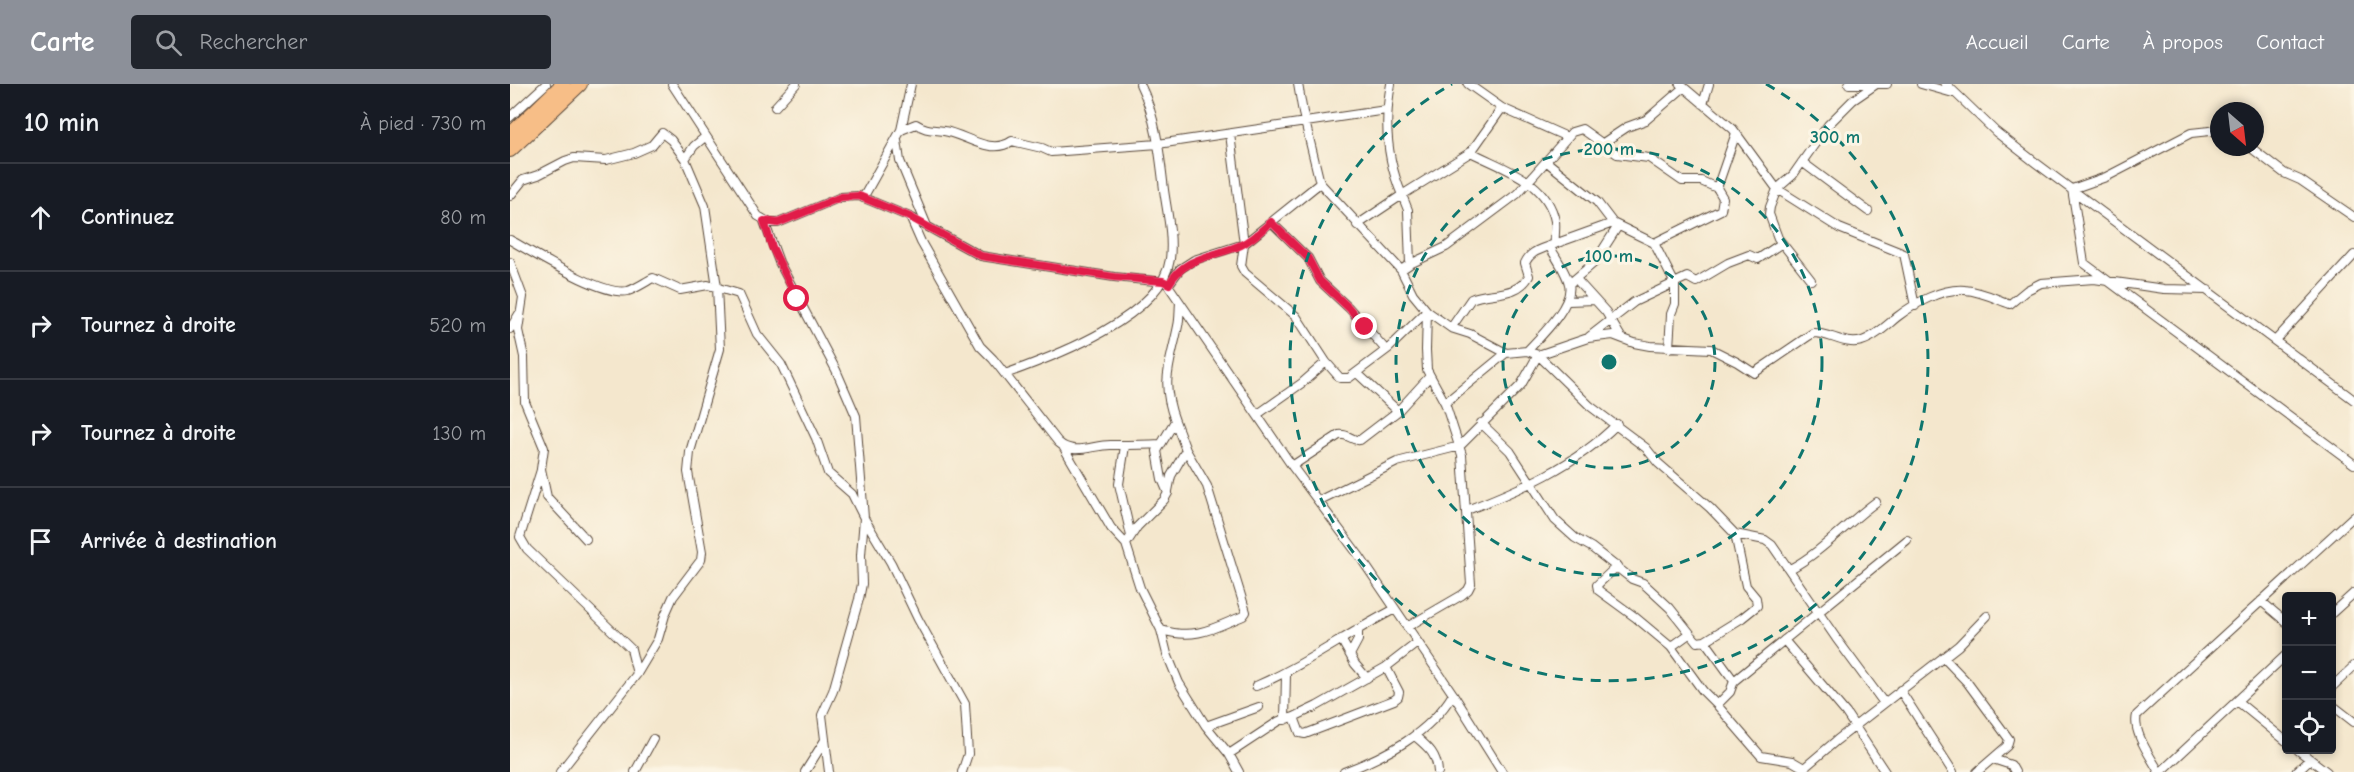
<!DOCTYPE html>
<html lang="fr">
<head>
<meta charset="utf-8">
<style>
  body { margin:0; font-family:"Comic Neue",sans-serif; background:#20242c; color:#f1f3f6 }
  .controls { position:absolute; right:18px; bottom:18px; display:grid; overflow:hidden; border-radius:6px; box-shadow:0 3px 9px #0003 }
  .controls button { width:54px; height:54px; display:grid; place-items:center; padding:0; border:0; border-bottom:2px solid #363941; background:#171b24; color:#f1f3f6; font:30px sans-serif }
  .compass { position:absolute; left:1700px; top:18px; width:54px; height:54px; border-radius:50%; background:#171b24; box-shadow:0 3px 9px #0003; rotate:152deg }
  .stop { position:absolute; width:18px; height:18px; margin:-14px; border:4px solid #e11d48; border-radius:50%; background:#fff }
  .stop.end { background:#e11d48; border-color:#fff; box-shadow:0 2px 6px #0008 }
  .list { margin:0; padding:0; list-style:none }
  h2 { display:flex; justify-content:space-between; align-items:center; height:78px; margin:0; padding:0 24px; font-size:26px }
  h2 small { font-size:20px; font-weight:400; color:#9ea1a6 }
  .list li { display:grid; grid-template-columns:39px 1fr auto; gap:18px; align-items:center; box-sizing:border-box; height:108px; padding:0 24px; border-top:2px solid #363941 }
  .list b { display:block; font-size:22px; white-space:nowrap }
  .list em { font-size:20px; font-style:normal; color:#9ea1a6 }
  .icon { flex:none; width:33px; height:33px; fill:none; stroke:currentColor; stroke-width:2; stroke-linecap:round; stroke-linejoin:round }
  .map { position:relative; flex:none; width:1844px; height:688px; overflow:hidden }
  header { display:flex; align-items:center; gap:36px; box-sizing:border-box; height:84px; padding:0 30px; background:#8c9099; color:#fff }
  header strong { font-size:28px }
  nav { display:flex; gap:33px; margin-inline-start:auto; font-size:21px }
  .search { width:420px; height:54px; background:#20242c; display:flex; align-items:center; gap:15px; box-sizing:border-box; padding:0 21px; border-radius:6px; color:#9ea1a6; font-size:22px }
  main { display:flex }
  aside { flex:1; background:#171b24 }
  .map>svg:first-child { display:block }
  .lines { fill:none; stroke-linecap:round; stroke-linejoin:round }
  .street-casing { stroke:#574638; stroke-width:10 }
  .highway-casing { stroke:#574638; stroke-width:16 }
  .street { stroke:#fff; stroke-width:8 }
  .highway { stroke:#f7be87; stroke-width:14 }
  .route { stroke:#e11d48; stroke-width:8 }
  .ring { fill:none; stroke:#0f766e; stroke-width:3; stroke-dasharray:10 8 }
  .centre { fill:#0f766e; stroke:#fcf5e5; stroke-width:3 }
  .ring-label { font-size:18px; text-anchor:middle; font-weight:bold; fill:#0f766e; stroke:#fcf5e5; stroke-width:6; stroke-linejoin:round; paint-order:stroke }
</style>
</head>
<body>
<header>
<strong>Carte</strong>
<div class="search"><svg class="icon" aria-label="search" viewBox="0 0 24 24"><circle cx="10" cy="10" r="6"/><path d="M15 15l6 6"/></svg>Rechercher</div>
<nav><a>Accueil</a><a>Carte</a><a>À propos</a><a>Contact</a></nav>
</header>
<main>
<aside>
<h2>10 min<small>À pied · 730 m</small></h2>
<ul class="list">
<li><svg class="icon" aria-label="ahead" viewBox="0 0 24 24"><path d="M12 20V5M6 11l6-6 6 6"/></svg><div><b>Continuez</b></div><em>80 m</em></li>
<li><svg class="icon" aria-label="right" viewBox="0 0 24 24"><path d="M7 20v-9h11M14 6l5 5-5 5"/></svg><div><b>Tournez à droite</b></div><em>520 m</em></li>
<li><svg class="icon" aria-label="right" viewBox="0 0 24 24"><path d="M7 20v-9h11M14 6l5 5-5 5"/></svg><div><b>Tournez à droite</b></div><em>130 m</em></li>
<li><svg class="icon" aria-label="arrive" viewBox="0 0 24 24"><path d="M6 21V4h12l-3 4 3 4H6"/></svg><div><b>Arrivée à destination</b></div></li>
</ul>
</aside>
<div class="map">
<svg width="1844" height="688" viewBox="0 0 1844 688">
  <rect width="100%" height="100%" fill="#fcf5e5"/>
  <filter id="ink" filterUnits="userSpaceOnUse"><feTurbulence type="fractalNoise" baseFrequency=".0167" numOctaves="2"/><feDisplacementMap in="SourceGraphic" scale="12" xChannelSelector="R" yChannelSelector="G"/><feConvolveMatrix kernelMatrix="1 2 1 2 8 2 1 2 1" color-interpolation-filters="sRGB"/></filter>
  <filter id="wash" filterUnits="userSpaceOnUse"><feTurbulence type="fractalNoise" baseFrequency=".008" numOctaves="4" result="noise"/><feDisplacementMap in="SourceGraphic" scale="24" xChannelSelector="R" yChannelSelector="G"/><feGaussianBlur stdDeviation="1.35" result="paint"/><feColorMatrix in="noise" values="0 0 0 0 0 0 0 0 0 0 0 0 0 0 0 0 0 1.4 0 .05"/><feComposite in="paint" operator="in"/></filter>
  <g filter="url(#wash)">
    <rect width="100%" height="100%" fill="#f4e7cd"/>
  </g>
  <g filter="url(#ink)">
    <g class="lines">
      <g class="street-casing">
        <path id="street" d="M162,0L248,132L260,139H268L331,113L349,112L400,133L471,172L604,193L656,198L782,382L850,473L943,610L992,688
          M788,0L793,29L810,99L891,186L903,210L917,227L916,266L917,286L935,319L952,371L961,500L958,506L952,511L897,543
          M958,0L992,24L1057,53
          M1170,0L1223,45L1267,105L1329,144L1394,170L1405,222
          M1339,0H1377
          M1411,0L1443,9
          M1436,0L1486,48L1526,79L1844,316
          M1193,20L1199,0
          M265,23L286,0
          M0,33L36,0
          M391,46L406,40C417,47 422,45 434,47C455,50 480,72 502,57L532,64L541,68L648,60L876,26
          M1709,46L1681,49L1596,93L1562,105L1574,179L1844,380
          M720,50L734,160L731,182L735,189L786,232L816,278L830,294H839L879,264L917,227L941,244L960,250L996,269L1017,267L1028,271L1078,254L1103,251L1124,259L1140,262L1201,265L1227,278L1244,289L1303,249C1320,249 1335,262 1352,257C1365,253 1377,241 1387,233C1405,219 1432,204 1455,206C1471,207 1486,215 1500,220L1517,206L1531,199L1584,195L1654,205L1698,206
          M387,56L390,77L417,142
          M1093,59L1117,43L1136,36L1173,4
          M1740,63L1774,89L1790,96L1844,133
          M961,68C993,85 1037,96 1045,137C1046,145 1044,152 1045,160
          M1037,78L1087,118L1103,139L1144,159L1165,200V220L1161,230L1159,264
          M1292,78L1358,127
          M1207,104L1226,49
          M0,112L13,96L28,91L55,77L64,74L96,76L124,69L142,61L152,49L161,56L175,75
          M353,114L391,46L401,0
          M400,133L411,158L470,262L483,275L548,358C564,373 584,360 602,361C618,361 634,361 650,360
          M254,137L269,178L326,286L346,332L354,434L381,479L408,535L455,620L458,670L452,688
          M761,138L798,174L810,197L839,224L876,266
          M847,141L892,111C877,76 874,37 881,0
          M0,156C24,169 93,213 118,207C127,204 135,198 143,194L170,206L198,201L229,210L247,250L271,280L306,354L318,389L342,410L354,434L351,471L352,500L349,515L323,607L312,631L319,688
          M0,178L13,213L8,246L14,273L15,318L34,364L31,385L37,413L76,455
          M900,180L936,163L1007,110L1062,48L1072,45L1107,70L1139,74L1172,97H1191L1207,104L1213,114L1211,126L1144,159
          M891,186L900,180L898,126L892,111L961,68L992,24
          M1066,195L1096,228L1111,253
          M1301,196L1268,154L1259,130L1260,123L1267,105L1283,91L1318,41L1343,16L1365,1
          M659,200L670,185L684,176L734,160L810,99
          M1059,200L1085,178L1108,142
          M1058,217L1085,216
          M670,219C669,226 670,234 668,242C660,282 650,296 665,337L647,367L652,395L658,409L654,416L627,443L616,460L630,504L651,546L657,570L669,599L696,642L719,670L729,688
          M941,244L961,215C980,207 1007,214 1019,192L1015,179C1020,168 1029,166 1039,162
          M0,245L9,230
          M1079,253L1124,218L1177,193L1186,198L1218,179L1239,171L1248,175L1272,159
          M1765,257L1844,171
          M1017,267C1030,253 1064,221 1059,200C1056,188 1046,173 1039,162L1103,139
          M847,289L888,327
          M495,290C543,273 652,233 660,175C663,152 657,128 654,106C650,71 646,32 630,0
          M935,319L996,269
          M748,330L792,299L816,278
          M971,339L1000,367L1045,436L1065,454L1081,463L1122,495L1133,499L1160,524L1187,558L1195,557
          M615,362L609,400L621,452
          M554,364L601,444L616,460
          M782,382L829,351C838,349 843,358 850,356L888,327L920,292
          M31,386L10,453L17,465L121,565L127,590
          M658,407L661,392L676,366L665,337
          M808,417L887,378L950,362L1011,301L1028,271L1080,322L1136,364L1148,379L1200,424L1225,450L1255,456L1262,461L1326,554L1374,619
          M957,426C1011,405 1065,382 1107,340
          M1225,450L1236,502L1246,514L1247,522L1232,534L1195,557L1224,597L1220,608L1207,621L1251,672L1282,677L1294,684L1327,656L1448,562L1477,532
          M1107,482L1087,501L1088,506L1125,533L1161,563L1193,607L1207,621
          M1280,485C1312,468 1336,440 1366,418
          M1751,517L1776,538
          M1822,529L1844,509
          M651,546C685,556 702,545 733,532L736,528L697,402L676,366
          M831,555L845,580L857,594
          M1274,556L1336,629L1375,688
          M1161,563L1179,550
          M841,569L848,556V545
          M1433,573L1457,598L1499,655L1497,662L1467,688
          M1224,597L1397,456
          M746,602C795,581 838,549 885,525
          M1822,603L1844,582
          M1390,606L1443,688
          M1727,617L1776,657
          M1822,621L1844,638
          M784,633L790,649L795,650L884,616L888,613L889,608L876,583
          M775,636L776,590
          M696,642L749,623
          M905,652C918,663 927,670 928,688
          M1788,666L1817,688
          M719,670L769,637L784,633L807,622L876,583L907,559
          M1483,675L1501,681L1505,688
          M50,688L127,590L148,555L155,531L163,513L191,476L192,468L178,388L180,368L210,265L207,203L195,122L175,75L184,62L195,53
          M125,688L143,655
          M295,688L315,656
          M834,688C876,672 919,650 943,610
          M1649,688C1641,673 1622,648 1627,631L1844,432
          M1651,688L1776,571
          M1786,688L1800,675"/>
      </g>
      <g class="highway-casing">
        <path id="highway" d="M0,51L53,0
          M0,66L70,0"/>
      </g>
      <use href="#street" class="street"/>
      <use href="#highway" class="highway"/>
    </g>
  </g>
  <g class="lines" filter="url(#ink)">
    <path class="route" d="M287,215L262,163L254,137L268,139L331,113L349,112L400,133L471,172L604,193L653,197L659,200C675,172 704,173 731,161C742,156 752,146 761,138L798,174L810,197L839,224L855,243"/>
  </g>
  <g class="ring">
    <circle cx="1099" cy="278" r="106"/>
    <circle cx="1099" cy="278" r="213"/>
    <path d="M1256 0A319 319 0 1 1 942 0"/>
  </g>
  <circle cx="1099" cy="278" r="9" class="centre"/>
  <g class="ring-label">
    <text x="1325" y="59">300 m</text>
    <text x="1099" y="71">200 m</text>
    <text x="1099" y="178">100 m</text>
  </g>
</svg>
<div class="controls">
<button>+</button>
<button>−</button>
<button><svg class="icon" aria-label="locate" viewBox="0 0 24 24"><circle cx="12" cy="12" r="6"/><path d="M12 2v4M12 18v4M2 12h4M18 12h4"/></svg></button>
</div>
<svg class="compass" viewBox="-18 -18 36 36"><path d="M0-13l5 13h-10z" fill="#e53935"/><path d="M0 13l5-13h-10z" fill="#9ea1a6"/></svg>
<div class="stop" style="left:287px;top:215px"></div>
<div class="stop end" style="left:855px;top:243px"></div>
</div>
</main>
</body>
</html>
